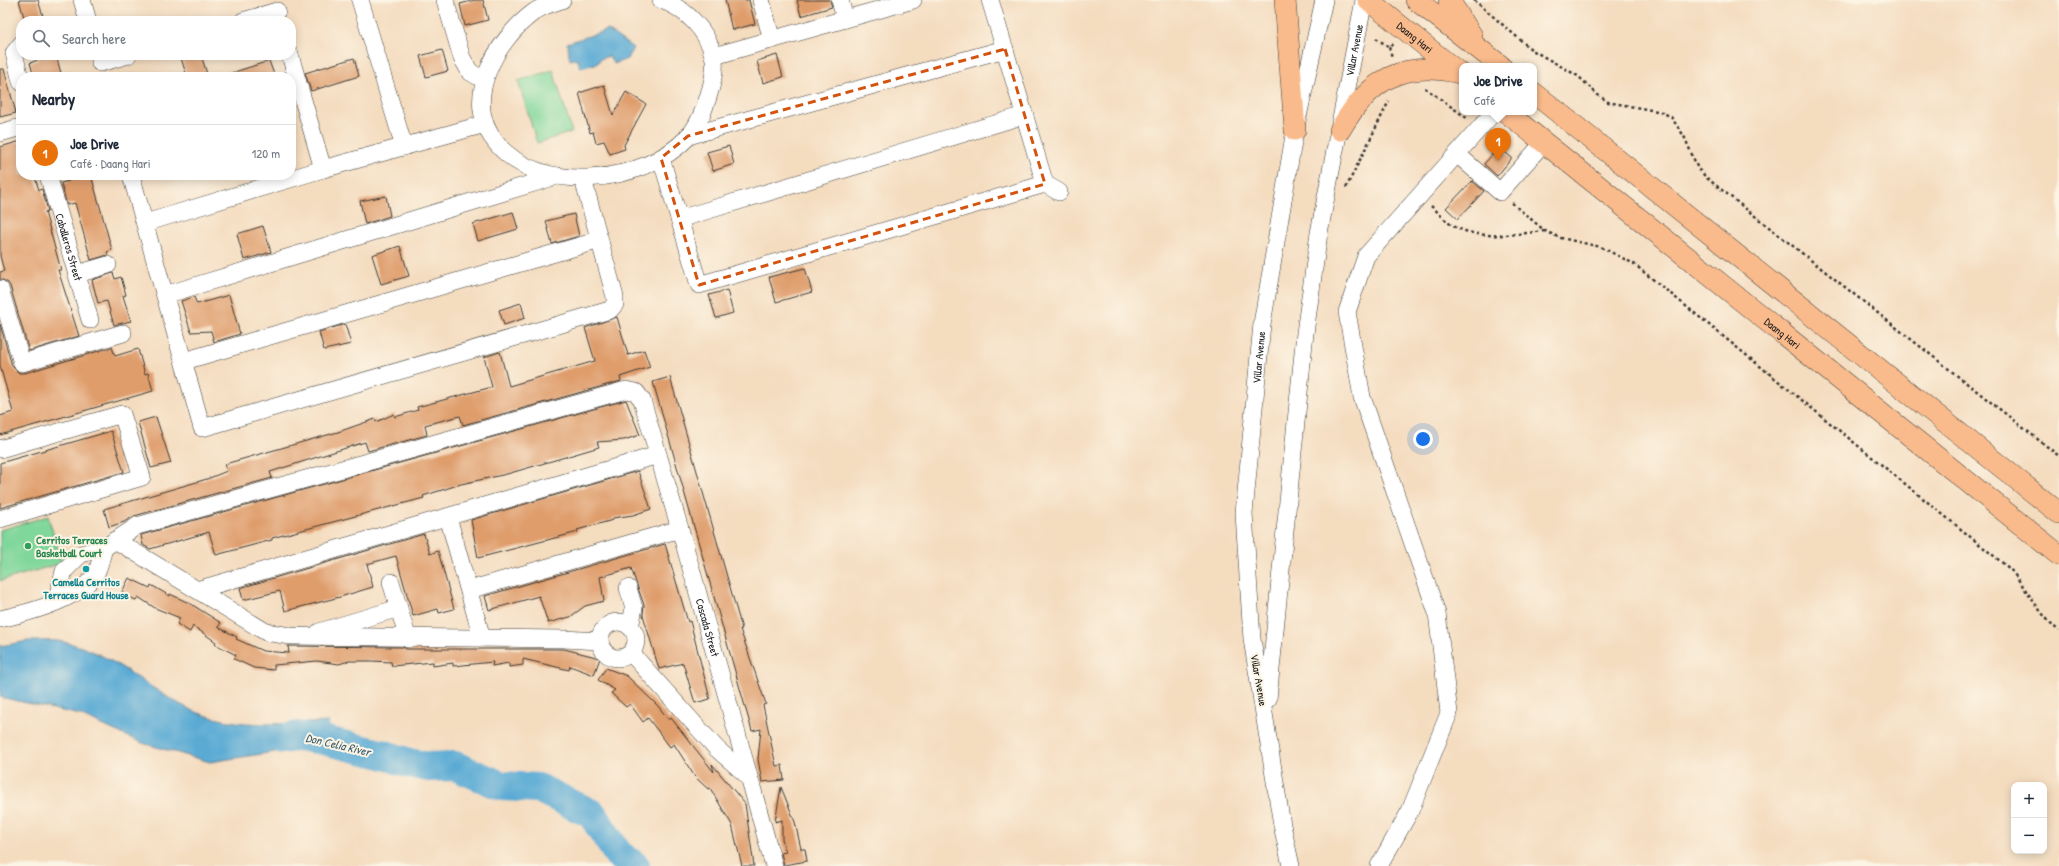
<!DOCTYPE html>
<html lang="en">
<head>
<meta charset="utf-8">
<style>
  body { margin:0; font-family:"Patrick Hand",sans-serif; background:#f2f2f3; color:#1f2937 }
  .controls { position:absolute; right:12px; bottom:12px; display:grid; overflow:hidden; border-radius:8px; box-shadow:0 2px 10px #0003 }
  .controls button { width:36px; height:36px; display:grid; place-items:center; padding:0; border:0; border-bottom:1px solid #e0e1e3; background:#fff; color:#1f2937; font:20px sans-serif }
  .you { position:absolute; left:1423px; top:439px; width:14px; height:14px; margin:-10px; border:3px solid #fff; border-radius:50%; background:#1a73e8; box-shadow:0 0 0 6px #1a73e833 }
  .badge { display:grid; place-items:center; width:26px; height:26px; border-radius:50%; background:#db2777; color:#fff; font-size:13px; font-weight:700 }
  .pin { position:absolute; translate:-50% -33px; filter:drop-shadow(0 1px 2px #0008) }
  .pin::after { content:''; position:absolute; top:21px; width:14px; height:12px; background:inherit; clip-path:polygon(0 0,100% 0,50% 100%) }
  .popup { position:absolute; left:1459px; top:63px; width:78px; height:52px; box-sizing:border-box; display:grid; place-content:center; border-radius:8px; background:#fff; filter:drop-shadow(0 1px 3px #0005); font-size:13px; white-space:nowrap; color:#747a83 }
  .popup b { font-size:15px; color:#1f2937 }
  .popup::after { content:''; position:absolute; left:50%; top:100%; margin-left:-8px; border:8px solid transparent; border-top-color:#fff }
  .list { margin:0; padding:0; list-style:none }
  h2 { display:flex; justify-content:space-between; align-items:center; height:52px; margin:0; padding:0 16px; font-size:17px }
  h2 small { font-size:13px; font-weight:400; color:#747a83 }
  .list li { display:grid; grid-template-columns:26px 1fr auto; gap:12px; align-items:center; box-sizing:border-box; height:56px; padding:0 16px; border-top:1px solid #e0e1e3 }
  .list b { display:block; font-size:15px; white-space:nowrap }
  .list p { margin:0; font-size:13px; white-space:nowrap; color:#747a83 }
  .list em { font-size:13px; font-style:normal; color:#747a83 }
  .icon { flex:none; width:22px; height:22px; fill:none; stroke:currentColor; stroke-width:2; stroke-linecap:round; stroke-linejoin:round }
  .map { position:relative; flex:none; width:2059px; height:866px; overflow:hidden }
  .search { position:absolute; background:#fff; box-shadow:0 2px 10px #0003; left:16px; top:16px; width:280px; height:44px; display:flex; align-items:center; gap:10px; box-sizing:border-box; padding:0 14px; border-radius:16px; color:#747a83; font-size:15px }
  .panel { position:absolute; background:#fff; box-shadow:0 2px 10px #0003; left:16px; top:72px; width:280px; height:108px; border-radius:16px }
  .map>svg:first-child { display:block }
  .green { fill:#80d79b; stroke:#4e7a5c }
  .water { fill:#5aaad4; stroke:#3b6378 }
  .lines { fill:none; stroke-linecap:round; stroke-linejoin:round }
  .river { stroke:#5aaad4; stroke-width:30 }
  .building { fill:#df9d6c }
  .minor-casing { stroke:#3c3934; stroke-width:18 }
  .major-casing { stroke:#3c3934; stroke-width:22 }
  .path { stroke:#3c3934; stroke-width:2.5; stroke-dasharray:3 3; stroke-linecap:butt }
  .minor { stroke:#fff; stroke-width:17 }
  .major { stroke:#fabb8c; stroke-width:21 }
  .marked { fill:none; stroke:#d4530e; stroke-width:3; stroke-dasharray:8 5; stroke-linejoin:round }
  .leisure-dot { fill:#2e9e5b; stroke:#fcf5e5; stroke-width:1.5 }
  .culture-dot { fill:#0f9aa8; stroke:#fcf5e5; stroke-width:1.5 }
  .labels { text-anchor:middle; stroke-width:4; stroke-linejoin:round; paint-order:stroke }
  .street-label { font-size:11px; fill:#1c1c1c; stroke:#fcf5e5 }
  .leisure-label { font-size:11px; font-weight:bold; fill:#27864d; stroke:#fcf5e5; text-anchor:start }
  .culture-label { font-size:11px; font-weight:bold; fill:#0d838f; stroke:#fcf5e5 }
  .water-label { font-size:12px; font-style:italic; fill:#385c6f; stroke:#fcf5e5 }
</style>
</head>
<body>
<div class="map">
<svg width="2059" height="866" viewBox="0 0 2059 866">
  <rect width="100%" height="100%" fill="#fcf5e5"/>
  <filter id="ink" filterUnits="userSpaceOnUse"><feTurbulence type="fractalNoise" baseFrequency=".025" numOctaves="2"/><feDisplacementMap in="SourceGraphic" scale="8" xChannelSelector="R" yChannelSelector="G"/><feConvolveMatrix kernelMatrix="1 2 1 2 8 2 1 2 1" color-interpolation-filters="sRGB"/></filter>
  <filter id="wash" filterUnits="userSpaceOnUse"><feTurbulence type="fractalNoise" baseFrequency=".012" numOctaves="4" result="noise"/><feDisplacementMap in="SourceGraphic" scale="16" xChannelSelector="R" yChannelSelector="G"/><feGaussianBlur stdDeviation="0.9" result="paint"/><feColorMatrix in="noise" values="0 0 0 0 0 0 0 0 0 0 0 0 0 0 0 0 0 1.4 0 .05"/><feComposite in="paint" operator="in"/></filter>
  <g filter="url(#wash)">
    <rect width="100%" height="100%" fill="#f4dcbf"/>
    <path class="green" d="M553,70L572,132L537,143L518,81Z
      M48,516L62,563L0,581V530Z"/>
    <path class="water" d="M608,30L633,48L627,59L614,64L609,56L600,59L598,63L581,68L577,59L570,60L567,43Z
      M28,641C38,641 48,640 58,641C111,649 149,692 196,712C239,729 284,723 329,722L323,740L281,751L210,762L142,743L80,715L0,697V646Z"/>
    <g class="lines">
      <path class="river" d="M283,739L298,736L323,740L385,755L409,763L429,767L455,766L502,786L538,788L592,814L618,854L635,866"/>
    </g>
    <g id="blocks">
      <path class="building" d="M19,0H38L43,16H40L42,21H25Z
        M475,0H483L488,20L465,26L460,4Z
        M725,0H749L755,24L732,30Z
        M797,0H830L832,7L801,16Z
        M442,50L448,71L426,77L420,56Z
        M36,55H56L62,77H34L30,63L38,60Z
        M190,55H201L208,77H187L181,58Z
        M777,55L783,77L763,83L757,61Z
        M354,58L359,76L311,91L305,73Z
        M269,61L275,77H228V74Z
        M0,69H4L16,113L0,117Z
        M604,85L613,115L626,92L646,104L624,145L625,149L610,154L604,141L596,143L593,132L590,133L579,93Z
        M21,141V175H34L39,190L42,189L48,211L45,212L61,270H58L79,336L29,351L10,286L7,282L0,279V272L4,271L0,256V147Z
        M729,146L734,164L713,171L707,152Z
        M1499,147L1512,158L1497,176L1484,164Z
        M67,175H91L112,250L107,252L108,255L91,260L75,203L67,205L61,183L69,181Z
        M1472,181L1484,191L1458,219L1446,208Z
        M386,196L390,216L365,224L360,201Z
        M513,212L518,229L478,241L473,224Z
        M574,214L579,236L552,244L546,221Z
        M263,226L271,252L244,260L237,234Z
        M400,246L409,276L381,284L372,255Z
        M805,268L812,292L776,302L769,277Z
        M113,273L115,279L121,277L126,295L123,296L131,321L114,325L107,301L98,303L92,280Z
        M727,290L733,313L716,318L709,295Z
        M229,295L240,334L214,342L211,331L191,332L181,301L194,297L197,304Z
        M521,303L525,318L504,325L499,310Z
        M617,317L628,355L644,350L650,367L620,377L621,381L463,425L460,416L425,425L427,435L368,451L365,442L270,472L272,478L134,516L124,522L109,527L104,509L207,479L227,471L225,464L338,432L375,419L376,422L394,414L395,417L418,410L417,407L492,387L484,357L500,352L509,386L595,361L585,328Z
        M0,324L12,366L19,373H25L112,347L115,356L138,349L145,374L148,373L153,391L0,435V416L13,412L0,366Z
        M345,324L351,344L324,350L319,332Z
        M670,377L742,629H740L766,704L763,705L776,766L782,765L784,780L762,782L758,759L761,729L752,731L653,382Z
        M626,400L640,435L624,440L597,442L599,447L579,453L507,474L461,484L423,496L424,498L272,538V540L216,555L209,532L150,549L143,545L141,535Z
        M156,417L171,463L151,468L138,422Z
        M111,431L124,472L0,508V463Z
        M638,471L651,509L633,515L613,518V520L577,530L578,532L478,558L471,520Z
        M424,534L430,554L438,551L454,609L439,613L438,609L413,616L396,556L367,564L373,587L340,597L285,611L280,591L243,600L240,588Z
        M665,544L688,622L690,621L710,699L695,703L683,663L659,669L643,615L644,605L631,568L600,577L604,601L585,606L570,617L548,623L539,596L489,610L485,596Z
        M129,578L150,588L151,585L170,596V594L191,604L221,623L218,627L237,637L236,639L263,651L289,653L288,646L403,647L406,649H564L600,658L594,675L570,666L569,670L523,659V665L509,667V663L492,666L493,662L453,666V663L433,666V662L392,666L391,662L372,661H349L339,664L317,661L274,665V670L254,668L234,659L236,655L215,644L216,642L193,626L190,632L177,624L180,618L155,608L138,597L136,600L121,594Z
        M606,668L627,676L658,706L669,720L671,718L713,771L714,772L712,764L745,804L754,866H742L732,825L710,788L708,789L695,777L674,744L670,747L648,718L643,722L630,704L626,707L611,693L615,690L598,680Z
        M781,787L795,822L801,849H805L807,861L784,865L781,853L786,852L782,839V820L775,822Z"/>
    </g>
  </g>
  <g filter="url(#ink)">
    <use href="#blocks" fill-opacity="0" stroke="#3c3934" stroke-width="1"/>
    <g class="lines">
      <g class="minor-casing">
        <g id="minor">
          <path d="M82,0L88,21"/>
          <path d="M360,0L404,147"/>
          <path d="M445,0L462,58L470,72L484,80"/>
          <path d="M562,0C553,3 542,6 534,12C496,40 460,101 497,144C541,196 644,184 688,137C702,122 719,74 713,55C707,30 685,8 661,0"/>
          <path d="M761,0L772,40"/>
          <path d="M840,0L845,19"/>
          <path d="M990,0L1045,184L1059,192"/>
          <path d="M243,21L277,11"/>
          <path d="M21,44L14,53L21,82"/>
          <path d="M290,55L323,169"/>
          <path d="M714,56L913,0"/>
          <path d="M100,63L128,55"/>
          <path d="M0,133L21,127"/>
          <path d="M688,136L1005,49"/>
          <path d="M1457,154L1500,192L1544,142"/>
          <path d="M661,158L699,285L1045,184"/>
          <path id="s1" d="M48,175L90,320"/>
          <path d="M131,175L202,428L610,310L615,304V297L583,179"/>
          <path d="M679,219L1025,115"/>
          <path d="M145,223L323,169L485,124"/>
          <path d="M77,274L108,265"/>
          <path d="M0,289L22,363L123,333"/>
          <path d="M165,295L557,176"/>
          <path d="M184,361L600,240"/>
          <path d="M0,449L122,414L142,477L0,519"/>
          <path d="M448,517L482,638"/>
          <path d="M115,540L266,632L290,636L564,639L600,641"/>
          <path d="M391,582L408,639"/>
          <path d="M628,588L634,608L630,627"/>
          <path d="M197,590L658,455"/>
          <path d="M469,590L680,529"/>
          <path id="s2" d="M56,602L64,571L81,554L104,548L137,526L626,390L636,392L642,400L680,529L774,866"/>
          <path d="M0,619C28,613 83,599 97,571C100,564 102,555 104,548"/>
          <circle cx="618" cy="640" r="18"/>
          <path d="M319,632L399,608"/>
          <path d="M631,653L717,749L749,777"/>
          <path id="s3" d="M1268,699L1305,333L1319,233L1364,0"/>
          <path id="s4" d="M1291,866L1282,825L1252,639L1244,513L1262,324L1295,130L1324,0"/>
          <path d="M1379,866L1410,811L1449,713L1437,613L1362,397L1347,312L1366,256L1494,112"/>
        </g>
      </g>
      <g class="major-casing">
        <g id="major">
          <path d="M1285,0L1295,130"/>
          <path id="s5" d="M1368,0L1458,72"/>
          <path d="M1416,0L1501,66"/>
          <path d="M1449,0L1472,36"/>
          <path d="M1534,93L2059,513"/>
          <path id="s6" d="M1506,112L2059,555"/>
          <path d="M1340,130C1368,81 1402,59 1460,73"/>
        </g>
      </g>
      <path class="path" d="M1474,0L1532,50L1578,76L1598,95L1608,102L1662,112L1671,117L1684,136L1698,169L1708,179L2059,456
        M1376,38L1389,47L1394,44
        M1389,47L1392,57
        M1425,88L1467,118
        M1346,188L1389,101
        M1512,203L1545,231L1561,238L1601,247L1634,264L2010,569C2027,589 2038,613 2059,631
        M1431,206C1437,211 1443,218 1449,223C1476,242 1514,234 1545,231"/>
      <use href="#minor" class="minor"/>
      <use href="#major" class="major"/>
    </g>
  </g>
  <path class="marked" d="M1005,49L1045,184L699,285L661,158L688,136Z"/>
  <circle class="leisure-dot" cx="28" cy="546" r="4"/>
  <circle class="culture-dot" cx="86" cy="569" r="4"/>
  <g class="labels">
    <g class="street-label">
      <text dy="4" stroke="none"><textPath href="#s5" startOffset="60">Daang Hari</textPath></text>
      <text dy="4" stroke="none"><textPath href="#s3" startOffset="655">Villar Avenue</textPath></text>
      <text dy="4" stroke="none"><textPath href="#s1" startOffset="75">Caballeros Street</textPath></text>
      <text dy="4" stroke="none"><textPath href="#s6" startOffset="354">Daang Hari</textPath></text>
      <text dy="4" stroke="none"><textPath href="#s4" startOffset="513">Villar Avenue</textPath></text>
      <text dy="4" stroke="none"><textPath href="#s2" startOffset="884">Cascada Street</textPath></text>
      <text transform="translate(1259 680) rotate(80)" y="4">Villar Avenue</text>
    </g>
    <g class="leisure-label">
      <text x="36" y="544">Cerritos Terraces<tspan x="36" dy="13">Basketball Court</tspan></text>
    </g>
    <g class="culture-label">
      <text x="86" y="586">Camella Cerritos<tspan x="86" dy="13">Terraces Guard House</tspan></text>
    </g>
    <g class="water-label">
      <text transform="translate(338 745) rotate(13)" y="4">Don Celia River</text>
    </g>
  </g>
</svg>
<div class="controls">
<button>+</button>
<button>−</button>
</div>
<div class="you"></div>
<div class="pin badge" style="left:1498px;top:161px;background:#e8710a">1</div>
<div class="popup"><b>Joe Drive</b>Café</div>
<div class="search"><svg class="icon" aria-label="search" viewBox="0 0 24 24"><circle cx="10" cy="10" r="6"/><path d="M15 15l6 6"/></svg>Search here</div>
<section class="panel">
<h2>Nearby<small></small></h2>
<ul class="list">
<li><span class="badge" style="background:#e8710a">1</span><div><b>Joe Drive</b><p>Café · Daang Hari</p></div><em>120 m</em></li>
</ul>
</section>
</div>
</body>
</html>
